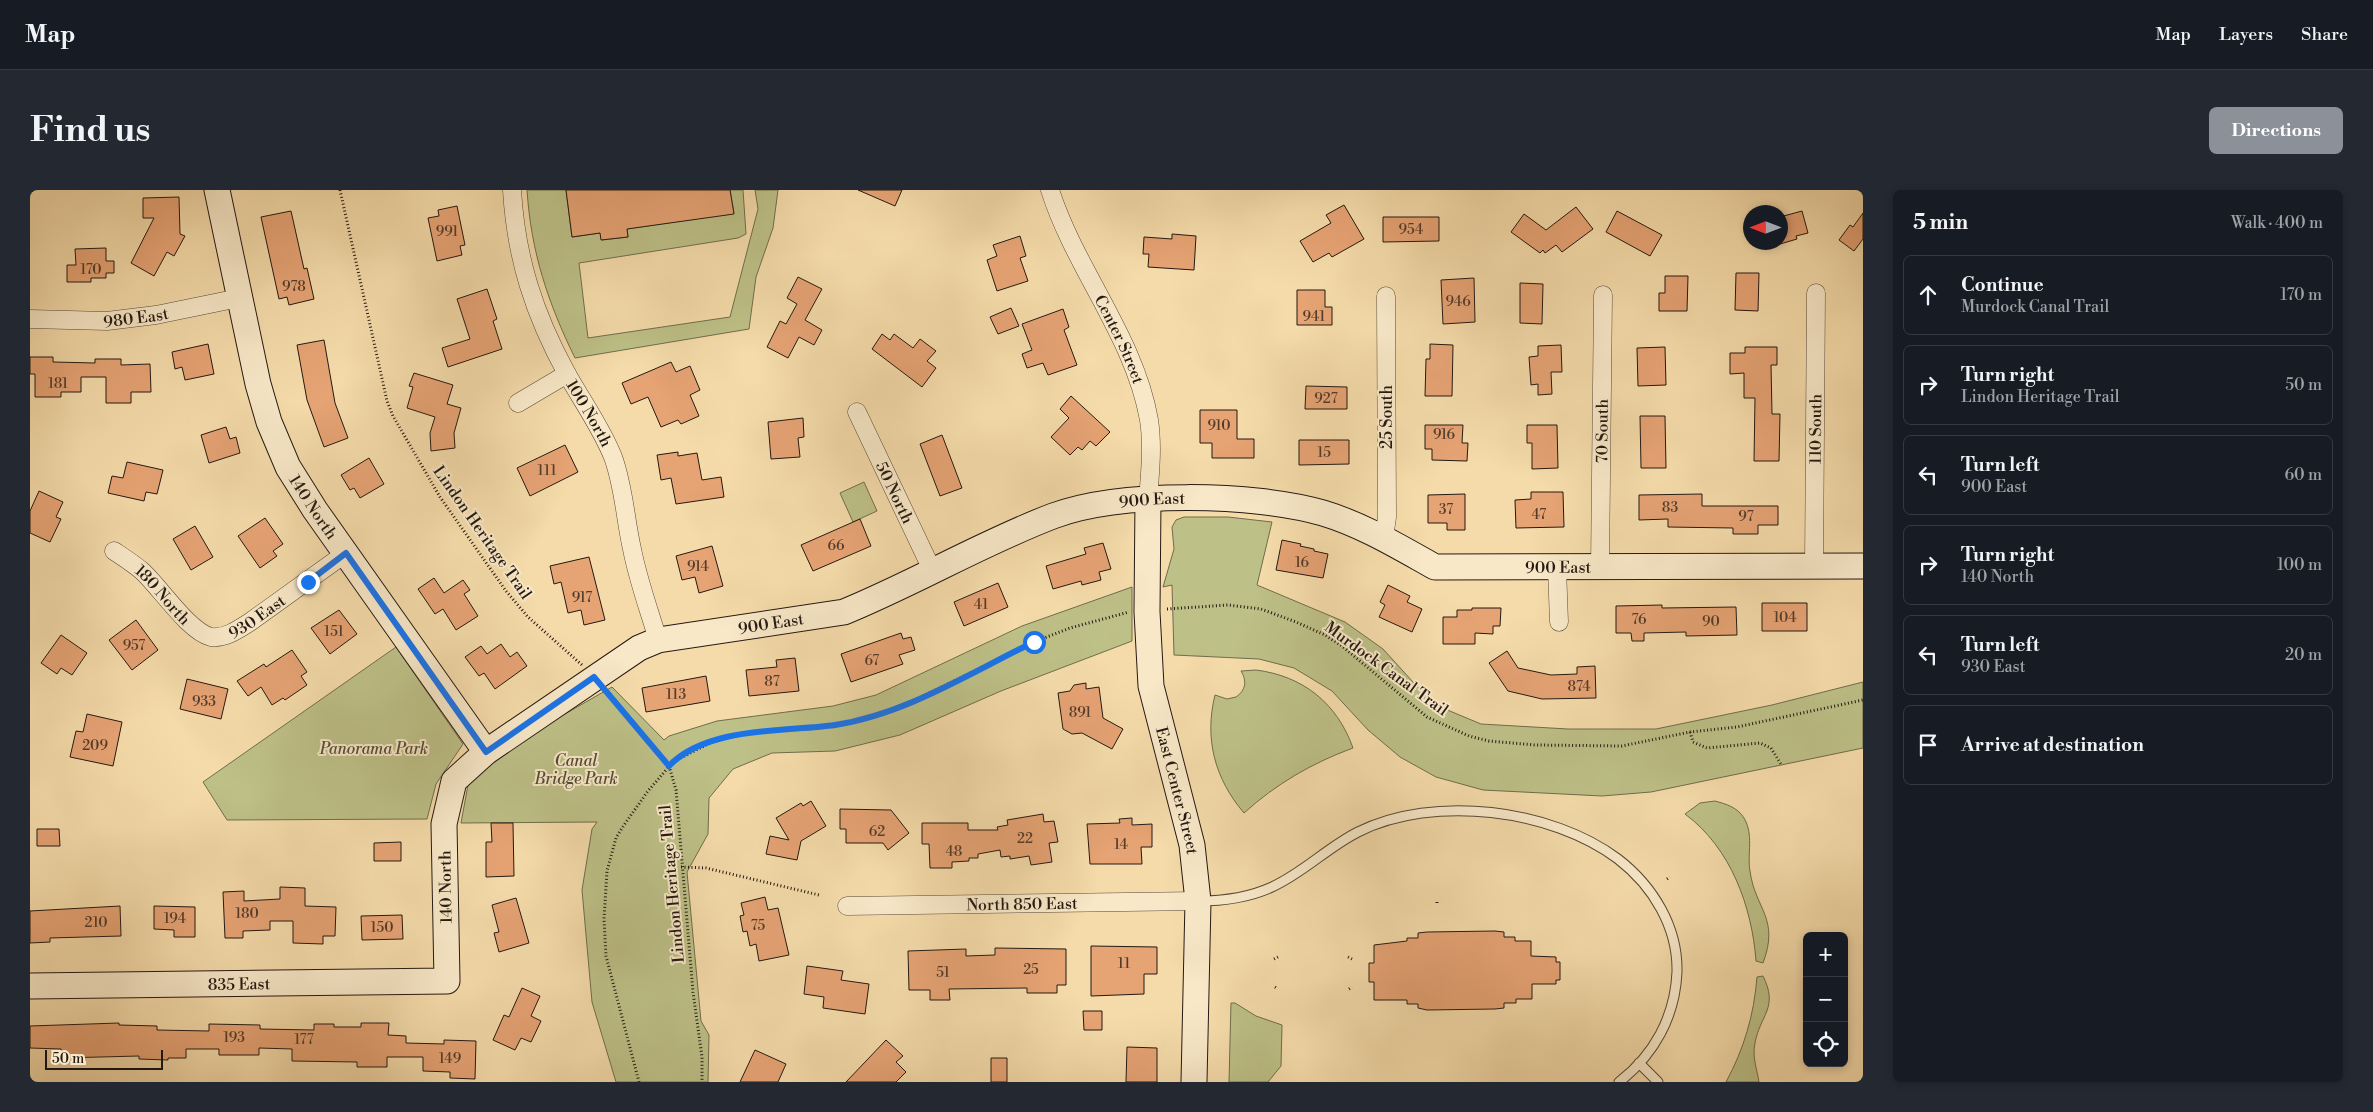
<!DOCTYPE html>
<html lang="en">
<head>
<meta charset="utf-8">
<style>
  body { margin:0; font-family:"Libre Bodoni",serif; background:#242831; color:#f1f3f6 }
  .controls { position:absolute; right:15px; bottom:15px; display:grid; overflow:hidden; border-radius:8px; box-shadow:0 2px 8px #0003 }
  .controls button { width:45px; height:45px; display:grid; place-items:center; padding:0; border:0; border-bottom:1px solid #363941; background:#171b24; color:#f1f3f6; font:25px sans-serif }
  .compass { position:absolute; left:1713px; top:15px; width:45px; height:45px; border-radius:50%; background:#171b24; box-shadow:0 2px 8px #0003; rotate:270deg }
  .scale { position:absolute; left:15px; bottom:12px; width:118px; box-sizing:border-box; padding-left:5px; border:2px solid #241912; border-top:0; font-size:14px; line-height:18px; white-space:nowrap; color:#241912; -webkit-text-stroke:4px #f8e8c8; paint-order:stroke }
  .stop { position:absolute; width:15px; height:15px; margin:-11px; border:4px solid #1a73e8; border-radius:50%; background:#fff }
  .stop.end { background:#1a73e8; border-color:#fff; box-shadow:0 1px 5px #0008 }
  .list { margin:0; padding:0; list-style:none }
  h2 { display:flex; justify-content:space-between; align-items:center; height:65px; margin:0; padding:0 20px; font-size:21px }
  h2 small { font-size:16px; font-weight:400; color:#9ea1a6 }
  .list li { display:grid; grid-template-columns:32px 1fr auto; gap:15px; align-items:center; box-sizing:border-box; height:80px; margin:0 10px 10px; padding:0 10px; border:1px solid #363941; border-radius:8px }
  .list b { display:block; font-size:19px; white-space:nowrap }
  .list p { margin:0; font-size:16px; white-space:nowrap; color:#9ea1a6 }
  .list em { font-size:16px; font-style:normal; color:#9ea1a6 }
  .icon { flex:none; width:28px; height:28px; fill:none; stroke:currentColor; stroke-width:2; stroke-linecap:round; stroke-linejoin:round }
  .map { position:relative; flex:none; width:1833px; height:892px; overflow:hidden; border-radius:8px }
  header { display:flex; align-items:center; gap:30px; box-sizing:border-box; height:70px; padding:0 25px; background:#171b24; border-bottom:1px solid #363941 }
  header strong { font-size:24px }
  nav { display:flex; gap:28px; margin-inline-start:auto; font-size:18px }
  .intro { display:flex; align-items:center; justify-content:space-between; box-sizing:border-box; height:120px; padding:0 30px }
  h1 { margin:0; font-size:35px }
  .button { padding:12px 22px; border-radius:8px; background:#8c9099; color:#fff; font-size:18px; font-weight:700 }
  main { display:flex; gap:30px; padding:0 30px }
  aside { flex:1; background:#171b24; border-radius:8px; box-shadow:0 2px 8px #0003 }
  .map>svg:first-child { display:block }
  .green { fill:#bdc087; stroke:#706c4c }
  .building { fill:#e6a374; stroke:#241912 }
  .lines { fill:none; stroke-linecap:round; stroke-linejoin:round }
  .lane-casing { stroke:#584a38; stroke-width:11 }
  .street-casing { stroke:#584a38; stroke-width:19 }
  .secondary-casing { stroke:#241912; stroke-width:27 }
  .path { stroke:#241912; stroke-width:3; stroke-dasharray:1 2.5; stroke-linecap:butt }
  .lane { stroke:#f8e8c8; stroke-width:9 }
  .street { stroke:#f8e8c8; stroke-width:18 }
  .secondary { stroke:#f8e8c8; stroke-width:25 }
  .route { stroke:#1a73e8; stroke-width:6 }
  .labels { text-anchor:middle; stroke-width:4; stroke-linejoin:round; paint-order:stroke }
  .number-label { font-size:14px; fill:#543c2a }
  .street-label { font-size:16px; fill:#241912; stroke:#f8e8c8 }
  .park-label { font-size:16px; font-style:italic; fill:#524b35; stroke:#f8e8c8 }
</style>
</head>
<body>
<header>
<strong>Map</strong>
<nav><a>Map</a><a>Layers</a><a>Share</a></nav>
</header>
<div class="intro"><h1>Find us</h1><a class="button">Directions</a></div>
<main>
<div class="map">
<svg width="1833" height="892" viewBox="0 0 1833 892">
  <rect width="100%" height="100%" fill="#f5dbaa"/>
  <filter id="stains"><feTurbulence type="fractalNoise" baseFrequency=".004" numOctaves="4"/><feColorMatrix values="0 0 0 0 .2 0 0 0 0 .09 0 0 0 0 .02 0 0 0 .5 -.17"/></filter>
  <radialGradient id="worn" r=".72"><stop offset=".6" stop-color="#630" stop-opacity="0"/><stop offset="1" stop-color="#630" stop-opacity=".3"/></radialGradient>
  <path class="green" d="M497,0H536L542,47L570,43L572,50L598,47L597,39L704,23L700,0H713L716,44L708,48L549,73L558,148L700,127L728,19L725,0H748L743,38L726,87L719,139L545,168C518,113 501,62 497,0Z
    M834,292L847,321L823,332L810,303Z
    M1154,327H1198L1242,332L1227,395L1315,432L1353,459L1403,514L1451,534L1538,539H1626L1742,515L1833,492V558L1621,602L1572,606L1453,600L1406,587L1370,567L1338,540L1302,501L1264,478L1229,469L1144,465L1142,395L1133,397L1144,359L1142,337L1146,330Z
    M1102,397V451L971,501L870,545L805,561L742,563L703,579L679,608L678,644L657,682L671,831L679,845L678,892H586L562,812L552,700L562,639L567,632L431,633L438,595L467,563L582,497L634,550L639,546L687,531L803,516L846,505L992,436Z
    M366,457L433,554L406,594L397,629L197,630L173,592Z
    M1226,480C1273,486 1307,513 1323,558C1282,573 1246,594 1214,623C1185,589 1174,549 1185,505L1197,509L1206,507C1216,500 1217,491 1211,481Z
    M1685,611C1696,614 1707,617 1714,628C1724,645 1717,663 1720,681C1725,719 1750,728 1733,773L1726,771C1722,717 1701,658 1655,624L1670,613Z
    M1733,786C1749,818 1730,825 1725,853C1722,867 1727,879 1729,892H1696C1714,859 1724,825 1727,787Z
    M1201,813H1205L1226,826L1252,835L1251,876L1238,892H1199Z"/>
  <path class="building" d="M536,0H700L704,24L597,39L598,47L571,50L570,43L542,47Z
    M828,0H872L865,16Z
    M149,7L150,44L155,46L144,66L137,62L124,86L101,73L124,28H113V8Z
    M1314,15L1334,49L1302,67L1299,63L1283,72L1270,51L1301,33L1296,25Z
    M427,16L435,55L430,56L432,65L407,71L398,28L409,26L408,20Z
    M1546,17L1563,39L1532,62L1526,55L1515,63L1513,60L1510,63L1481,42L1494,24L1516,40Z
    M261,21L274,79L277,78L284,109L259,115L257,107L249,109L231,27Z
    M1587,21L1632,45L1620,66L1576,42Z
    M1772,21L1778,43L1766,46L1767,49L1750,54V27Z
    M1833,23V49L1824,61L1809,50L1820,35L1823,37Z
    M1353,27H1409V51L1353,52Z
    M1142,44L1166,46L1164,80L1118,77L1119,64H1113L1114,47L1142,49Z
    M990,46L996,66L990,68L998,91L967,101L957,70L967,66L963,55Z
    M76,58V71H84V83H76V88H61V92H37V75H46L45,59Z
    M1706,83H1729L1728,121L1705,120Z
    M1635,86H1658L1657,121H1629V103H1635Z
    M768,87L792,99L775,130L792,140L784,155L769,147L758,168L737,157L750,131L756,134L767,114L757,108Z
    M1444,88L1445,132L1413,134L1411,90Z
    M1490,93L1513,94L1512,134L1490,133Z
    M457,99L467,129L463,131L472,159L418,177L412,158L440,149L427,109Z
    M1267,100H1295V117H1302V135H1267Z
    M981,118L989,136L968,144L960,127Z
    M1033,119L1039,137L1034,140L1047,175L1018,185L1013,173L997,178L992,164L1002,160L992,134Z
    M852,144L860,150L864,144L883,158L890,149L906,161L897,171L906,178L892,197L842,159Z
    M294,150L305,213L318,248L294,257L277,210L267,155Z
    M178,154L184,184L155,190L152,177L145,179L142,162Z
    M1400,154L1423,155L1422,206H1395L1396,169H1400Z
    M1531,155L1532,182H1521L1522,204L1508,205V194L1501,195L1499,167L1508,166V156Z
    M1635,157L1636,195L1608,196L1607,158Z
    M1715,157H1747V175H1741L1742,224H1750L1749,271H1724L1725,208H1714V183L1700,184V163H1715Z
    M0,167H23V172L65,173V169H91V175L120,174L121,202H101V213H76V187H51V202H31V207H5V184H0Z
    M641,172L646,182L660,176L670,200L660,205L669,226L651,234L648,230L631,237L618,207L601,214L592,193Z
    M384,183L423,195L417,214L431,218L424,243L425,258L401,261L400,243L405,227L377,218L383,197L379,196Z
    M1276,196L1317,197V219H1275Z
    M1041,206L1080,242L1066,256L1060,251L1052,260L1048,257L1040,265L1021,247L1039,228L1030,219Z
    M1170,220H1207V249H1224V268H1182V253H1170Z
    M1610,226H1635L1636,278H1611Z
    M773,228L774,247L768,248L770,267L741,269L738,232Z
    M1395,235H1433L1432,253H1438L1437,271L1402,270V259H1395Z
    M1497,235H1527L1528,278L1502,279V253H1497Z
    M196,237L200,249L206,247L210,263L179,273L171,245Z
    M912,245L932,298L910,306L890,254Z
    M1269,250H1319V274L1269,275Z
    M535,255L548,282L500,306L487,278Z
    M648,262V266L667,263L672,290L691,287L694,307L646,314L641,288L631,290L627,265Z
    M339,268L354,294L330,308L324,298L320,300L311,285Z
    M97,272L133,280L127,304L116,302L114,311L78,303L82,286L93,288Z
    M9,301L33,312L26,327L31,329L20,352L0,343V321Z
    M1501,302H1533L1534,337L1486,338L1485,310L1501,309Z
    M1435,304V340H1417V333H1398V305Z
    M1672,304V316H1748V335H1728V344H1703V338L1638,337V329L1609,330V305Z
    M235,328L253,354L243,361L247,366L230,378L208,346Z
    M830,329L841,356L783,381L771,355Z
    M165,336L183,367L161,380L143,349Z
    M1252,350L1271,354L1270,356L1284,359V361L1298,364L1293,388L1246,380Z
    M1073,353L1081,379L1069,382L1071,390L1052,395L1051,391L1023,399L1016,376L1056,364L1054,358Z
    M682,356L693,396L669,403L665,387L652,390L646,366Z
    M559,367L575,430L554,435L551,420L538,423L531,392L524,394L520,376Z
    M404,388L414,403L433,390L440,400L434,404L448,426L426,440L413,419L405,424L388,399Z
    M968,393L978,417L934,436L924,412Z
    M1358,395L1380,406L1377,412L1392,419L1382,442L1349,427L1355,415L1350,412Z
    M1732,413H1777V441H1732Z
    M1632,415V418L1706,417L1707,445L1656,446V442L1614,443V451H1602L1601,443H1586V416Z
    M1442,418H1471L1470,436H1463V444L1445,443V454H1413V427H1427V420H1442Z
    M309,420L327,444L300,464L281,438Z
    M106,430L128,460L102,480L79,450Z
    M871,443L873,449L881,447L885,460L869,465L873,474L821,492L811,464Z
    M31,445L57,463L42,485L31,478L27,484L11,473Z
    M471,454L480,467L487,462L497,476L465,499L454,483L449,486L435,467L451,456L457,464Z
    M262,460L277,482L271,486L277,495L255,510L253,508L242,515L231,497L218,506L207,491L234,474L236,477Z
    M1477,461L1488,478L1521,485L1547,484V477L1565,476L1566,508L1512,509L1478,501L1459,473Z
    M765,468L769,501L719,506L716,480L747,477L746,470Z
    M676,486L680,511L616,522L612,498Z
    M157,489L198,499L191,529L150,519Z
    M1056,493V499L1069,497L1073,528L1093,539L1082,559L1052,543L1042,544L1033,539L1028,503L1040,501L1044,495Z
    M57,524L92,532L83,576L40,567L46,541L53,542Z
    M781,611L796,636L771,651L767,670L736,664L740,646L759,650L746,628L771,613L773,616Z
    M810,619L861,620L879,643L858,660L853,653H816V639H810Z
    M1013,624L1014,632L1024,631L1028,652L1019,653L1022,672L1001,675L999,666L980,669V666L971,667L970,660L948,664V668H939V671L922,672V678H900L899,654H892V633H938V640H968L967,637L978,635L977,630Z
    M1102,628V635L1122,634V657H1111L1112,674H1060L1057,634L1090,633L1089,629Z
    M461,633H483L484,686L456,687V652H462Z
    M7,639H29L30,656H7Z
    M371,652V671H344V653Z
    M250,697L275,698V716L306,717L305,746H293V754L263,753V731H240V740L213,741V748H195L193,702L214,701V711L250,709Z
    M735,707L738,720L748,718L759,765L729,771L726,754L720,756L717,741L713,742L710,726L714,725L711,713Z
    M486,708L499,753L469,762L464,743L469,742L462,715Z
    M90,716L91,746L20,748V752L0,753V721Z
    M124,716L165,717V747H144V740L124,739Z
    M372,725L373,749L332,750L331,726Z
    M1465,741L1474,742V747H1485V751H1501V766L1526,767V772H1530V790H1526V794H1502V809H1486V813H1474V818L1465,819L1397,820L1388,818V814H1377V810H1344V792H1339V773H1344V755L1377,751V748H1388V743L1397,742Z
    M1061,756L1127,757V784H1114V804L1061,806Z
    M965,758L1036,759V795H1027V803H997V798L919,799L920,810H900V800H879L878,761L936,759V766L965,765Z
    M777,776L813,781L811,790L839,794L835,824L793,818L794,807L774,804Z
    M492,798L510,806L501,826L511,831L501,852L491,848L485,860L463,850L474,825L479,827Z
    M1053,821H1072V840H1054Z
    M89,833V835L127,836V840L179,841V834L230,835V839L284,840V834H304V837H331V833H359L358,845L376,846V853L414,854V850L446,851L445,889L420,888V882L393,881V867H357V877H327V872L262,871V859L229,858V865H189V859H156V868H138V870L109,869V866L31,868V859L0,858V836Z
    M856,850L873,866L866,872L876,882L866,892H816Z
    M1097,857L1127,858V892H1096Z
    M725,860L756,874L748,892H710Z
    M961,868H977V892H961Z"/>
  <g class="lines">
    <g class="lane-casing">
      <path id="lane" d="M1168,711C1194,711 1218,708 1242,697C1273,683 1298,657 1328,642C1404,604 1521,619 1588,669C1623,696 1648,737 1647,782C1645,827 1624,865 1589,892
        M1609,873L1628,892"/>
    </g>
    <g class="street-casing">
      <g id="street">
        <path id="s1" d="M482,0C486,68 504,124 537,184C552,211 571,237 583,267C594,297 595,328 602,359C608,390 619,420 628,450"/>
        <path id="s2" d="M1020,0C1045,79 1105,148 1119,230C1123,256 1120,284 1118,310"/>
        <path id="s3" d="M0,129L77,131L126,125L209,108"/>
        <path d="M488,213L537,184"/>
        <path id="s4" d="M827,222L903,382"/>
        <path d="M1354,348L1357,327L1356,106"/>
        <path id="s5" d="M84,361C93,367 104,374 112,381C129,396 159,442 181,447C195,449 209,439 220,432L316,363"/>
        <path id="s6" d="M1570,377L1573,105"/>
        <path id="s7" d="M1784,377L1786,103"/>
        <path d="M1527,378L1529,432"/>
        <path id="s8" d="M817,716L1168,711"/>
      </g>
    </g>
    <g class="secondary-casing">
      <g id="secondary">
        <path id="s9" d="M187,0L228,194L239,232L258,277L285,320L456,562"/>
        <path id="s10" d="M1118,310L1117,422L1121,496L1162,655L1168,711L1164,892"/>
        <path id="s11" d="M0,796L417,791L414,634L424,591L456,562L609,458L628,450L814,422C885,393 952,353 1023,326C1090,301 1225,303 1293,323C1333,335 1369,357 1405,377L1833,376"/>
      </g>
    </g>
    <path class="path" d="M310,0L357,211L363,226L410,307L476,401L498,427L552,475
      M1137,419L1198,415L1231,419L1266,432L1295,445L1312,456L1397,527L1439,546L1459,551L1505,555L1592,556L1660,542L1707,537L1833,510
      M579,503L639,576L646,600L663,802L672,867V892
      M1660,542L1663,552L1677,558L1730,553L1741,558L1752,576
      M651,677L676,678L789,705
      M1637,689L1640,687
      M1407,712V715
      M1318,767L1322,769
      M1244,769L1248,767
      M1245,797L1248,799
      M1319,799L1322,797
      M609,892L576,766L574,729L577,681L586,648L594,635L618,601L643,572L680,553L719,542L805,535L851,524L891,507L1004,452L1040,438L1099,422"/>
    <use href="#lane" class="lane"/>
    <use href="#street" class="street"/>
    <use href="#secondary" class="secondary"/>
  </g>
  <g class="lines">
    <path class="route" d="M278,392L316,363L456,562L564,487L639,576C677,536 756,542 805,535C876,524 940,483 1004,452"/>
  </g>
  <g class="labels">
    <g class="number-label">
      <text x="1381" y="44">954</text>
      <text x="417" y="46">991</text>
      <text x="61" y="84">170</text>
      <text x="264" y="101">978</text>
      <text x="1428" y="116">946</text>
      <text x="1284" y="131">941</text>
      <text x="28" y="198">181</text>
      <text x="1296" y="213">927</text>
      <text x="1189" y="240">910</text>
      <text x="1414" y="249">916</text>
      <text x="1294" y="267">15</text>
      <text x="517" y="285">111</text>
      <text x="1640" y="322">83</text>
      <text x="1416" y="324">37</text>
      <text x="1509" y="329">47</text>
      <text x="1716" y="331">97</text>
      <text x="806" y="360">66</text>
      <text x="1272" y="377">16</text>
      <text x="668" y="381">914</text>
      <text x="552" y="412">917</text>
      <text x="951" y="419">41</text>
      <text x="1755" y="432">104</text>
      <text x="1609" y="434">76</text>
      <text x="1681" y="436">90</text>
      <text x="304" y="446">151</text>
      <text x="104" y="460">957</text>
      <text x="842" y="475">67</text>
      <text x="742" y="496">87</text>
      <text x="1549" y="501">874</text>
      <text x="646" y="509">113</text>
      <text x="174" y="516">933</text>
      <text x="1050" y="527">891</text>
      <text x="65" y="560">209</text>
      <text x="847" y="646">62</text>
      <text x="995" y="653">22</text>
      <text x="1091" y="659">14</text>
      <text x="924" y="666">48</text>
      <text x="217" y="728">180</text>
      <text x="145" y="733">194</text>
      <text x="66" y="737">210</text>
      <text x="728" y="740">75</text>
      <text x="352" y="742">150</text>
      <text x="1094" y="778">11</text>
      <text x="1001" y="784">25</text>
      <text x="913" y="787">51</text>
      <text x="204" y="852">193</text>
      <text x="274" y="854">177</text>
      <text x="420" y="873">149</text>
    </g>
    <g class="street-label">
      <text dy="6" stroke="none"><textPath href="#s3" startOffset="106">980 East</textPath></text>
      <text dy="6" stroke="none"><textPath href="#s2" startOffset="165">Center Street</textPath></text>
      <text dy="6" stroke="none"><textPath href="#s1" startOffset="239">100 North</textPath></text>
      <text transform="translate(1356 227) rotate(-90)" y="6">25 South</text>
      <text dy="6" stroke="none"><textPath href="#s7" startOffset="138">110 South</textPath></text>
      <text dy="6" stroke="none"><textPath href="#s6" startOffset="136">70 South</textPath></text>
      <text dy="6" stroke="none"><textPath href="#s4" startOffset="89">50 North</textPath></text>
      <text dy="6" stroke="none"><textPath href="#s11" startOffset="1386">900 East</textPath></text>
      <text dy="6" stroke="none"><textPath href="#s9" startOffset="334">140 North</textPath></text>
      <text transform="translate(453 342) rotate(55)" y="6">Lindon Heritage Trail</text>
      <text dy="6" stroke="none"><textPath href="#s11" startOffset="1806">900 East</textPath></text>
      <text dy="6" stroke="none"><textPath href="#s5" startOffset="66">180 North</textPath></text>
      <text dy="6" stroke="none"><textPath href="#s5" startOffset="182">930 East</textPath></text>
      <text dy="6" stroke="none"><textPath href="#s11" startOffset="981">900 East</textPath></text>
      <text transform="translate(1357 478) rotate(36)" y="6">Murdock Canal Trail</text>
      <text dy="6" stroke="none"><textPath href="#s10" startOffset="294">East Center Street</textPath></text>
      <text transform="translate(641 694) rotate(-95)" y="6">Lindon Heritage Trail</text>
      <text transform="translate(415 697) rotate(-91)" y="6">140 North</text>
      <text dy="6" stroke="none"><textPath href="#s8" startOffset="175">North 850 East</textPath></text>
      <text dy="6" stroke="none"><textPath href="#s11" startOffset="209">835 East</textPath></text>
    </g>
    <g class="park-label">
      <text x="344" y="564">Panorama Park</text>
      <text x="546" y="576">Canal<tspan x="546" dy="18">Bridge Park</tspan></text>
    </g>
  </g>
  <rect width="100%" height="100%" filter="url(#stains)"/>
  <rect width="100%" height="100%" fill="url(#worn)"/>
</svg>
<div class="controls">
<button>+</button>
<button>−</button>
<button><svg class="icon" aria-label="locate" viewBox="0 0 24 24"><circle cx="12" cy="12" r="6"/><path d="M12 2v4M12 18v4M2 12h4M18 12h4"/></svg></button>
</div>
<svg class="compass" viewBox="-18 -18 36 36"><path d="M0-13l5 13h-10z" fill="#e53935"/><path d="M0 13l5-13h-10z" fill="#9ea1a6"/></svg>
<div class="scale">50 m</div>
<div class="stop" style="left:1004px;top:452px"></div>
<div class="stop end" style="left:278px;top:392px"></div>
</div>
<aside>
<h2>5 min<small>Walk · 400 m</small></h2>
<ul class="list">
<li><svg class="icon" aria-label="ahead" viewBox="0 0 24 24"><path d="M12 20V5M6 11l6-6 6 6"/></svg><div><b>Continue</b><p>Murdock Canal Trail</p></div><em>170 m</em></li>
<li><svg class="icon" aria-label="right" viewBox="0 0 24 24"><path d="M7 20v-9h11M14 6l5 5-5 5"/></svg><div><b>Turn right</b><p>Lindon Heritage Trail</p></div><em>50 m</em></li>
<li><svg class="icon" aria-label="left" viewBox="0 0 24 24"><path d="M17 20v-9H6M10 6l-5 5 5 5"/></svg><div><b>Turn left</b><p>900 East</p></div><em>60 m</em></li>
<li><svg class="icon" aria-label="right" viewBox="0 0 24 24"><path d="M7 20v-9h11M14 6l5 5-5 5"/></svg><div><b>Turn right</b><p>140 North</p></div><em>100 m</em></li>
<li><svg class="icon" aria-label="left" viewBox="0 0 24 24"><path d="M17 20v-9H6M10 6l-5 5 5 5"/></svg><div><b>Turn left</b><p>930 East</p></div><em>20 m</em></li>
<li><svg class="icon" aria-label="arrive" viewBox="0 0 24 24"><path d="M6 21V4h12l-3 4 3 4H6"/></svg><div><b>Arrive at destination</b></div></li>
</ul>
</aside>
</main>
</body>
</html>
